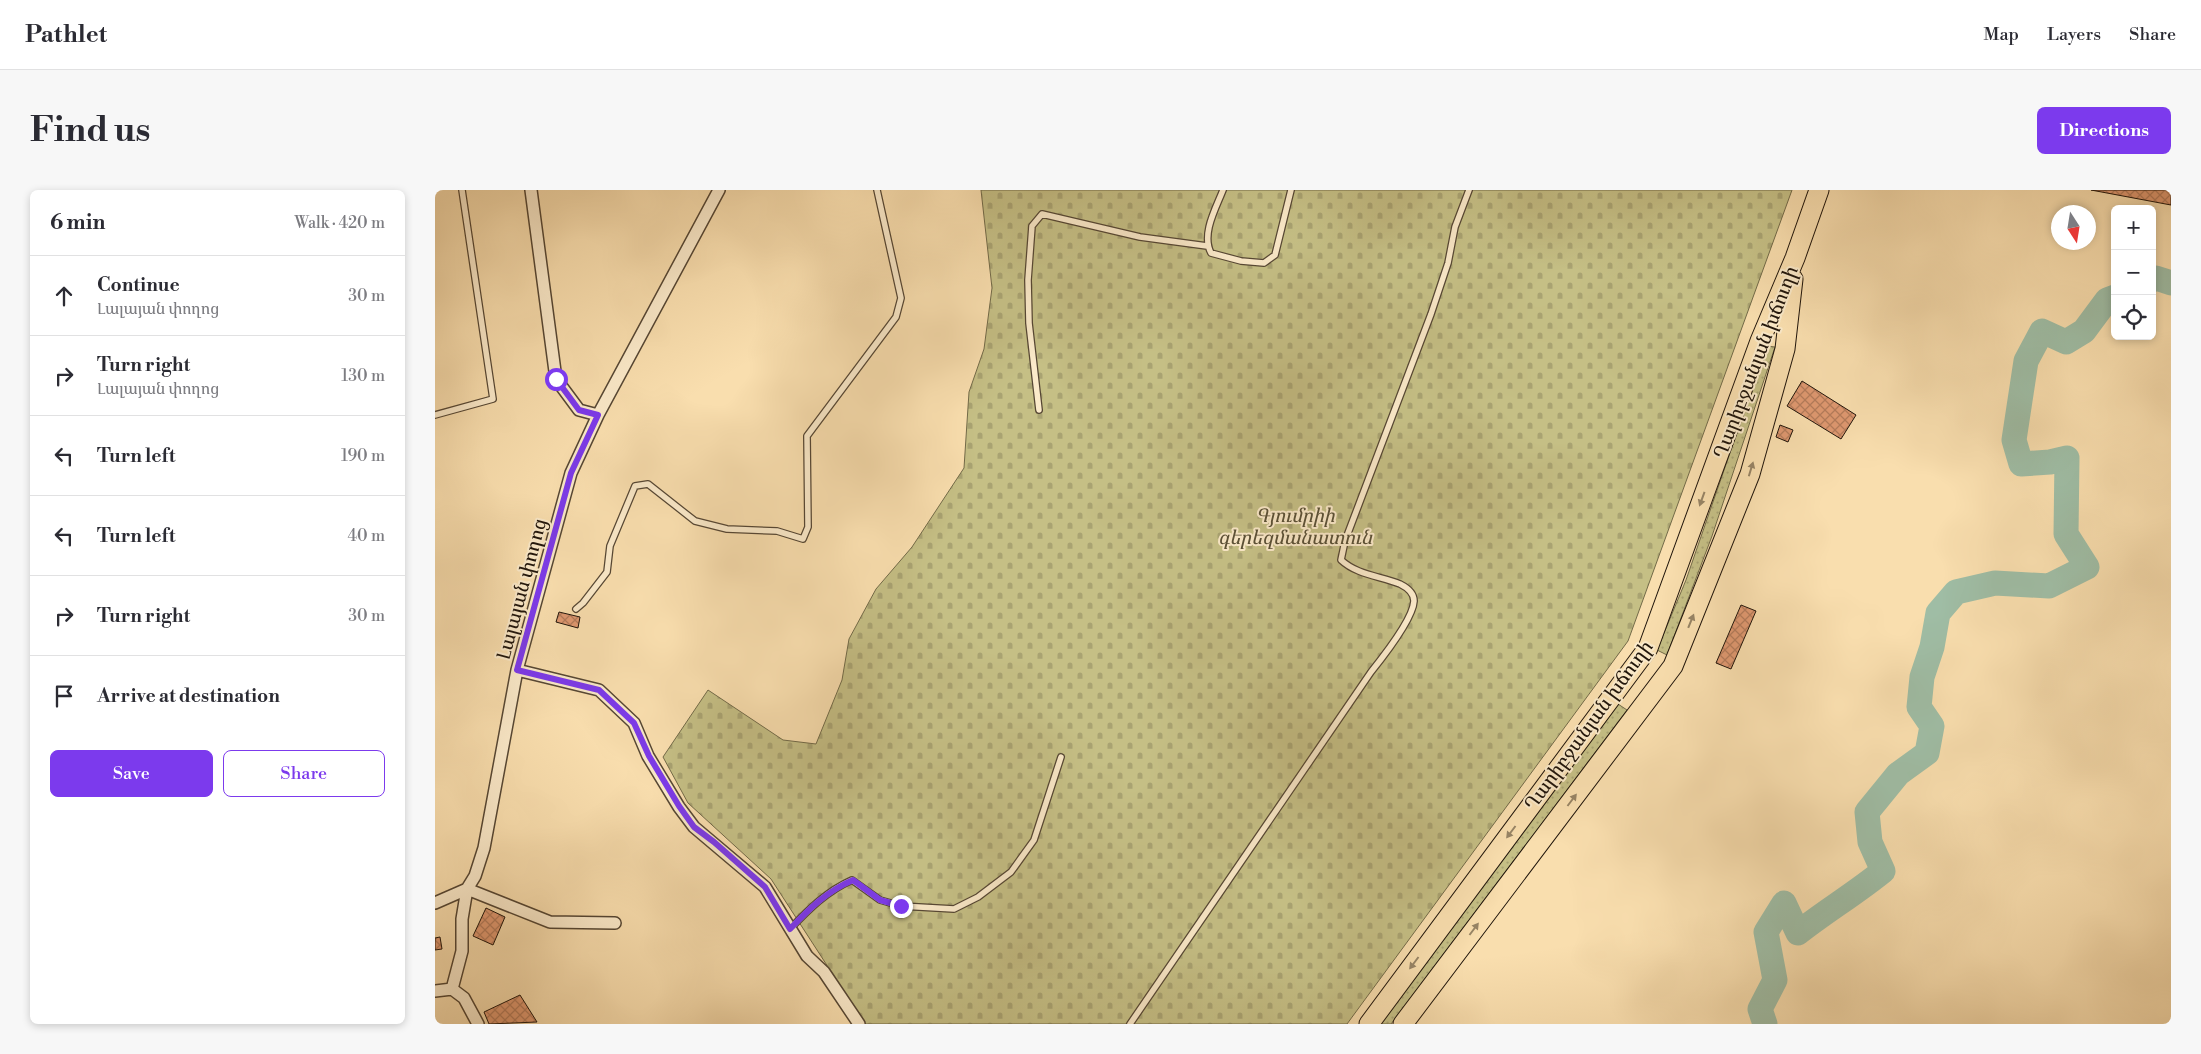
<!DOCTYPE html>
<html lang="en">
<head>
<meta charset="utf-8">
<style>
  body { margin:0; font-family:"Libre Bodoni","Noto Serif Armenian",serif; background:#f7f7f7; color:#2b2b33 }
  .controls { position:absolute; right:15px; top:15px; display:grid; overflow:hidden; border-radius:8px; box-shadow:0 2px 8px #0003 }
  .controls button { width:45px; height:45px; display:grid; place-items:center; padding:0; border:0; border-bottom:1px solid #e1e1e2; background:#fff; color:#2b2b33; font:25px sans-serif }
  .compass { position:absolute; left:1616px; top:15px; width:45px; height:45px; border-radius:50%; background:#fff; box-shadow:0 2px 8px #0003; rotate:168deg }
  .stop { position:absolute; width:15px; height:15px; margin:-11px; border:4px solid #7c3aed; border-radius:50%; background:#fff }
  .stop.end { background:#7c3aed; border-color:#fff; box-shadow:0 1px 5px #0008 }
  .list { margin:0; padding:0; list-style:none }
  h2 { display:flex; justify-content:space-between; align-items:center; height:65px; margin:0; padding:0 20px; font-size:21px }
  h2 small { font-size:16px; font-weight:400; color:#7c7c81 }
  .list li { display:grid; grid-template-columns:32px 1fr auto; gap:15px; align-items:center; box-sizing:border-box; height:80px; padding:0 20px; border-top:1px solid #e1e1e2 }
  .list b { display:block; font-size:19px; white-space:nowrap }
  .list p { margin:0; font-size:16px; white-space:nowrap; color:#7c7c81 }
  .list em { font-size:16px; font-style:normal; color:#7c7c81 }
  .actions { display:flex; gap:10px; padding:15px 20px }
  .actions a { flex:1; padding:11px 0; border:1px solid #7c3aed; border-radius:8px; text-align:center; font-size:18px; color:#7c3aed }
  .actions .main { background:#7c3aed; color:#fff }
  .icon { flex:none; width:28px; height:28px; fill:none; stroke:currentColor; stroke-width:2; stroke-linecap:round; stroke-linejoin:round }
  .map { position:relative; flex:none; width:1736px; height:834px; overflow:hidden; border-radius:8px }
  header { display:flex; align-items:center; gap:30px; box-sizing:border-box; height:70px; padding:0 25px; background:#fff; border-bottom:1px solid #e1e1e2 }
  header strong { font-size:24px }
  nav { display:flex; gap:28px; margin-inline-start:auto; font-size:18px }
  .intro { display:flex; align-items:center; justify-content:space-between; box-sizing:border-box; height:120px; padding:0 30px }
  h1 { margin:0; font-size:35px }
  .button { padding:12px 22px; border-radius:8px; background:#7c3aed; color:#fff; font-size:18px; font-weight:700 }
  main { display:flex; gap:30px; padding:0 30px }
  aside { flex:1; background:#fff; border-radius:8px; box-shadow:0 2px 8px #0003 }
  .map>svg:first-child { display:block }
  .grass { fill:url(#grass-dots); stroke:#726a48 }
  .cemetery { fill:url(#cemetery-stones); stroke:#726a48 }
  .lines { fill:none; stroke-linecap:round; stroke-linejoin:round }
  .river { stroke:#9fbda5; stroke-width:25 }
  .building { fill:url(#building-cross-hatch); stroke:#20150b }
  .service-casing { stroke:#564734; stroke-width:8 }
  .minor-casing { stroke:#564734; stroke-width:14 }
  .trunk-casing { stroke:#20150b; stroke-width:21 }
  .service { stroke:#fbeaca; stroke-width:5.5 }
  .minor { stroke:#fbeaca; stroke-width:11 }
  .trunk { stroke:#f9deae; stroke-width:19 }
  .oneway { fill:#978465 }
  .route { stroke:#7c3aed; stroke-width:6 }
  .labels { text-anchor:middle; stroke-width:4; stroke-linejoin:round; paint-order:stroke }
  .street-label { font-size:19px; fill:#20150b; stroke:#fbeaca }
  .park-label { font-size:19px; font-style:italic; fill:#5a5036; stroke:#fbeaca }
</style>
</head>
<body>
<header>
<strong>Pathlet</strong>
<nav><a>Map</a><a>Layers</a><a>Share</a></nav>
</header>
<div class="intro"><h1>Find us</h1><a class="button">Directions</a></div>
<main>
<aside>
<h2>6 min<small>Walk · 420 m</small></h2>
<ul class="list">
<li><svg class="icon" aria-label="ahead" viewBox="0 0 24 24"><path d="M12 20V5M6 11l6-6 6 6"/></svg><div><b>Continue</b><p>Լալայան փողոց</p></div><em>30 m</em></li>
<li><svg class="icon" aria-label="right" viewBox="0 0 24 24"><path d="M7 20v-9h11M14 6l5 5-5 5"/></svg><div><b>Turn right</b><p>Լալայան փողոց</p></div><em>130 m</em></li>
<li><svg class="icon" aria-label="left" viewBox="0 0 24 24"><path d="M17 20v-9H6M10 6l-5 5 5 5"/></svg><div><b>Turn left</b></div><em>190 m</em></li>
<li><svg class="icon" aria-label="left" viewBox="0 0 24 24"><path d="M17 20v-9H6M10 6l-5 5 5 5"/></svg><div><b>Turn left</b></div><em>40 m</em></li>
<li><svg class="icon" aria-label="right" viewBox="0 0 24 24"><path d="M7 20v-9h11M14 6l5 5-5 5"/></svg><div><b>Turn right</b></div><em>30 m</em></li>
<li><svg class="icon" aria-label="arrive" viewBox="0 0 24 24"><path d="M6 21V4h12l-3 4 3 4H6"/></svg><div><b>Arrive at destination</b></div></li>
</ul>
<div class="actions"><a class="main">Save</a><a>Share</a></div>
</aside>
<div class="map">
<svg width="1736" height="834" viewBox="0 0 1736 834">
  <defs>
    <pattern id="grass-dots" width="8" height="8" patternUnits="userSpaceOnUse" patternTransform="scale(1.25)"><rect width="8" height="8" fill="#c5bf85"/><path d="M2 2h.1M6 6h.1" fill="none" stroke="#a9a372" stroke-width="1.8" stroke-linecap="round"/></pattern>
    <pattern id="cemetery-stones" width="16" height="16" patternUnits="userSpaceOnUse" patternTransform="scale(1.25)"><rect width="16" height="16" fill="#c5bf85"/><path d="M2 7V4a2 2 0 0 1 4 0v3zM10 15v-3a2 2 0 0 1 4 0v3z" fill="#a9a372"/></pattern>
    <pattern id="building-cross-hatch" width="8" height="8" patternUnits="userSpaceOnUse" patternTransform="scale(1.25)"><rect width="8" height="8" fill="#e09971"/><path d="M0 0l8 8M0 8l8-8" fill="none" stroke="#b57c5b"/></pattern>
  </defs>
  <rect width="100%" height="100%" fill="#f9deae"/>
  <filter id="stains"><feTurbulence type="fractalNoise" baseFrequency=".004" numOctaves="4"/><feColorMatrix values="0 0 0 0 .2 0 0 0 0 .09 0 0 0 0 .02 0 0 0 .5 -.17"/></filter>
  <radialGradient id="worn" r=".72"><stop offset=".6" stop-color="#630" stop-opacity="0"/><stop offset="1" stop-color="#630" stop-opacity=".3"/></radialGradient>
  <path class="grass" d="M1332,156L1340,157L1277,346L1232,465L1222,460L1251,390Z
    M1183,514L1192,520L956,834H943Z"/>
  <path class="cemetery" d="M546,0H1357L1193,451L912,834H430L336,689L253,613L228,567L273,500L348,550L381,554L407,490L414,449L441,399L477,357L529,278L534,202L549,159L557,98Z"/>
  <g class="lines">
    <path class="river" d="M1717,90L1721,88L1736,93
      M1330,834L1325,819L1340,790L1331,742L1349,713L1363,743C1391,721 1421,703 1448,681L1435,652L1432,622L1463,584L1492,563L1497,536L1484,517L1487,487L1497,457L1503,423L1521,402L1560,393L1614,396L1652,377L1631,344L1632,268L1615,272L1586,274L1579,250L1591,171L1607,141L1631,152L1649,141L1672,110L1680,107"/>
  </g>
  <path class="building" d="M1656,0H1736V15Z
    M1367,191L1421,225L1406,249L1352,216Z
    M1345,235L1358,240L1353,252L1341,247Z
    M1306,415L1321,421L1296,479L1281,473Z
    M124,422L145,427L143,438L121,432Z
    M51,718L70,727L58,755L38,746Z
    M5,747L7,759L0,760V748Z
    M85,805L102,832L54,834L49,822Z"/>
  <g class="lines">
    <g class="service-casing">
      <path id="service" d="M788,0C781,18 766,44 776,63L806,71L829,73L840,65L856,0
        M604,220L594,133L593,90L597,36L607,24L705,47L772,56
        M0,225L58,209L27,0
        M141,419L148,413L172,382L175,356L200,296L213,294L260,331L292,339L342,341L368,349L373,337L372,246L461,127L466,108L442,0
        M355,739C374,719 392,701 417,690L445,710L466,716L519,719L543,707L576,682L599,650L626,567
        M695,834L936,482C948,467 978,429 979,411C979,403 971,397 965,394C945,386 922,385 906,370L910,351L996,124L1013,73L1020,37L1034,0"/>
    </g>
    <g class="minor-casing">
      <path id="minor" d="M96,0L121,189L144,220L163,225
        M82,480L164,500L199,533L213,566L244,617L259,637L330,697L372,766L389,782L424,834
        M0,713L32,699L40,686L49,658L82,480L136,283L163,225L284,0
        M17,799L27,761V729L32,699L115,732L180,733
        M0,801L17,799L29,808L43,834"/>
    </g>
    <g class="trunk-casing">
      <path id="trunk" d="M934,834L1213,458L1325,151L1360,68L1384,0
        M968,834L1238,476L1315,284L1350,159L1358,89"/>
    </g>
    <use href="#service" class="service"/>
    <use href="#minor" class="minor"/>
    <use href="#trunk" class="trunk"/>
  </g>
  <defs><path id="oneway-solid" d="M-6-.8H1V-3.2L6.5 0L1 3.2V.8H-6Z" transform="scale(1.25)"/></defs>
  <g class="oneway">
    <use href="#oneway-solid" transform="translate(1316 279) rotate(-73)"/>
    <use href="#oneway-solid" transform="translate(1267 309) rotate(110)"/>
    <use href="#oneway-solid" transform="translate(1256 431) rotate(-68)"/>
    <use href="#oneway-solid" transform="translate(1137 610) rotate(-53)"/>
    <use href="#oneway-solid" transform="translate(1076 642) rotate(127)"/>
    <use href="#oneway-solid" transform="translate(1039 739) rotate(-53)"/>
    <use href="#oneway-solid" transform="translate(979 773) rotate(127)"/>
  </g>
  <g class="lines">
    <path class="route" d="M121,189L144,220L163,225L136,283L82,480L164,500L199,533L214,566L244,616L259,637L279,652L330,697L355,739C374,719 392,701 418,690L445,710L466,716"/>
  </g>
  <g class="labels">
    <g class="street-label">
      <text transform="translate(1320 172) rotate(-69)" y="7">Ղարիբջանյան խճուղի</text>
      <text transform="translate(86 399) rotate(-75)" y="7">Լալայան փողոց</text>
      <text transform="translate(1153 535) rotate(-54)" y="7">Ղարիբջանյան խճուղի</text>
    </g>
    <g class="park-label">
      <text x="860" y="332">Գյումրիի<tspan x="860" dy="22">գերեզմանատուն</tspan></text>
    </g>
  </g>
  <rect width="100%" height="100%" filter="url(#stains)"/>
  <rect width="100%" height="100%" fill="url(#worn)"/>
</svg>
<div class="controls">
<button>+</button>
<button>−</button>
<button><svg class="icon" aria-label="locate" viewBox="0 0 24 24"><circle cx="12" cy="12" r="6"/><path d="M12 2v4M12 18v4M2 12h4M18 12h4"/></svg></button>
</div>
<svg class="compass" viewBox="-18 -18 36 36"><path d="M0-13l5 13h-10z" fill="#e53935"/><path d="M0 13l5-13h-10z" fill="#7c7c81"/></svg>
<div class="stop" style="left:121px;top:189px"></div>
<div class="stop end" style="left:466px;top:716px"></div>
</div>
</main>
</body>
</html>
